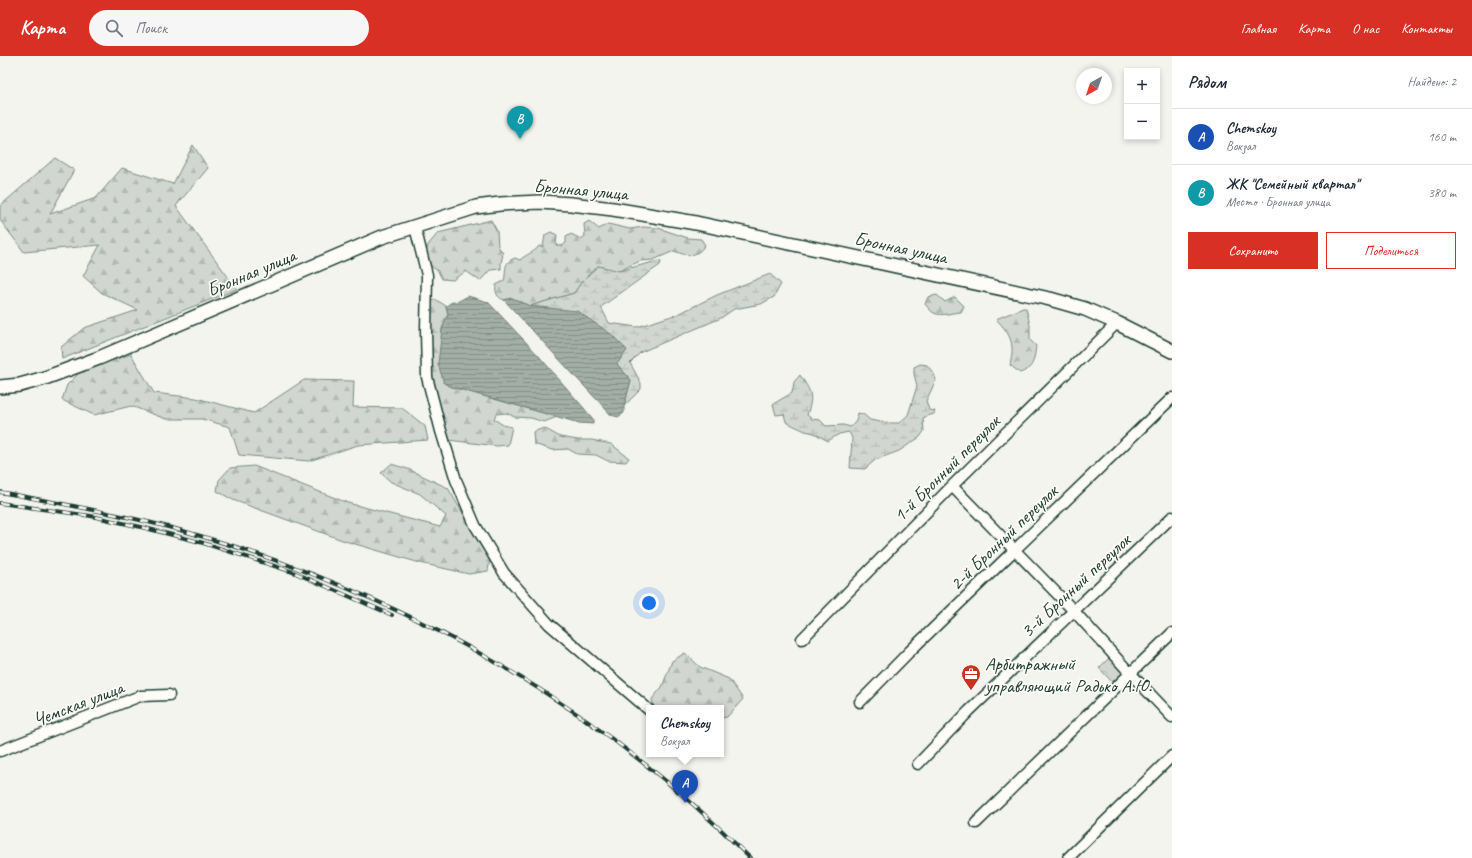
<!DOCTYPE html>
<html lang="ru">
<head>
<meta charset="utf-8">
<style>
  body { margin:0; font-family:Caveat,sans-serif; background:#f6f6f7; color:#1f2937 }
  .controls { position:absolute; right:12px; top:12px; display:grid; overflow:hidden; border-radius:0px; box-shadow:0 2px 6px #0003 }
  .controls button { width:36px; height:36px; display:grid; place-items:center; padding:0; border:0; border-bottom:1px solid #e0e1e3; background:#fff; color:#1f2937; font:20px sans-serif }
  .compass { position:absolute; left:1076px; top:12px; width:36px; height:36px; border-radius:50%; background:#fff; box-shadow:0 2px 6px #0003; rotate:220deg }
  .you { position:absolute; left:649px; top:547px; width:14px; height:14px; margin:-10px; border:3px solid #fff; border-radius:50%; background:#1a73e8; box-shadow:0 0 0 6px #1a73e833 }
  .badge { display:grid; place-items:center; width:26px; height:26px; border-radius:50%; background:#d93025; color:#fff; font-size:13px; font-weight:700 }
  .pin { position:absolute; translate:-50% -33px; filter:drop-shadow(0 1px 2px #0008) }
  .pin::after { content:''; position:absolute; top:21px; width:14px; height:12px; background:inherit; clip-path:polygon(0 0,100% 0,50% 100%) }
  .popup { position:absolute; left:646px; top:649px; width:78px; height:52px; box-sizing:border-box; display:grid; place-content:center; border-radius:0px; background:#fff; filter:drop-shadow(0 1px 3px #0005); font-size:13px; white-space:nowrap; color:#747a83 }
  .popup b { font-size:15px; color:#1f2937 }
  .popup::after { content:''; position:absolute; left:50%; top:100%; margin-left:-8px; border:8px solid transparent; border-top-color:#fff }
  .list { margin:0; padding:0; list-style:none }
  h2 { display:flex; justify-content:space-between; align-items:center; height:52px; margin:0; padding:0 16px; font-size:17px }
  h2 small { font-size:13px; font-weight:400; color:#747a83 }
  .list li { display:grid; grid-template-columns:26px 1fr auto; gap:12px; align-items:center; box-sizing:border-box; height:56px; padding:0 16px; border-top:1px solid #e0e1e3 }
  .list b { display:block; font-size:15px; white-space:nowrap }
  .list p { margin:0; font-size:13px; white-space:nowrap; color:#747a83 }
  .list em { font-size:13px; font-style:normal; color:#747a83 }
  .actions { display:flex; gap:8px; padding:12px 16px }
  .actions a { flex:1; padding:9px 0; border:1px solid #d93025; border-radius:0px; text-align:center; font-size:14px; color:#d93025 }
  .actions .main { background:#d93025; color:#fff }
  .icon { flex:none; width:22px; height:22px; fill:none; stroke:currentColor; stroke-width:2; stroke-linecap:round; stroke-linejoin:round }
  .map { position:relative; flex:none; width:1172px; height:802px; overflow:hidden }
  header { display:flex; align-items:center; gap:24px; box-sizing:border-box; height:56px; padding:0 20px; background:#d93025; color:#fff }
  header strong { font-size:19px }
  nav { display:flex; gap:22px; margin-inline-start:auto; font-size:14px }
  .search { width:280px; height:36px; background:#f6f6f7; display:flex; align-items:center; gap:10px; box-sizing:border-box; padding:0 14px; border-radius:22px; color:#747a83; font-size:15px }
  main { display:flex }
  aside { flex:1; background:#fff }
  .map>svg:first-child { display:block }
  .forest { fill:url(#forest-firs); stroke:#788a82 }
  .wetland { fill:url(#wetland-marsh); stroke:#788a82 }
  .park { fill:url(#park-crowns); stroke:#788a82 }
  .water { fill:url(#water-rules); stroke:#6e8179 }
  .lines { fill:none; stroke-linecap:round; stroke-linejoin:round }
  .street-casing { stroke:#1f3d34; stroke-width:13 }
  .secondary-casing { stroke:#1f3d34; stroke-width:16 }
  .street { stroke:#fdfcf7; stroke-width:10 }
  .secondary { stroke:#fdfcf7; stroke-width:13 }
  .rail-casing { stroke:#1f3d34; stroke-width:4 }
  .rail { stroke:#fdfcf7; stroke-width:2.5; stroke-dasharray:8; stroke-linecap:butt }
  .labels { text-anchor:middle; stroke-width:3.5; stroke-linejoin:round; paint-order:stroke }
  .street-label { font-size:19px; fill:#1f3d34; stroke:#fdfcf7 }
  .poi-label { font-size:19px; fill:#1f3d34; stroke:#fdfcf7; text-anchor:start }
</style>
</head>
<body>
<header>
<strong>Карта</strong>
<div class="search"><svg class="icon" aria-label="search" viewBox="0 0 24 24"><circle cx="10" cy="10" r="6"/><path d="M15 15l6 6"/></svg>Поиск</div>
<nav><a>Главная</a><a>Карта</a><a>О нас</a><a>Контакты</a></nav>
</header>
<main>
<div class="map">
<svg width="1172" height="802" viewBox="0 0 1172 802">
  <defs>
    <pattern id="forest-firs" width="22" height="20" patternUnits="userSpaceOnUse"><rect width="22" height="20" fill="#d1d6d1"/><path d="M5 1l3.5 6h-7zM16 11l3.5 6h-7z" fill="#b3b9b4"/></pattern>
    <pattern id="wetland-marsh" width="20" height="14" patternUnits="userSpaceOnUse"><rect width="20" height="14" fill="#d1d6d1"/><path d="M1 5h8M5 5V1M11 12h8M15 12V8" fill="none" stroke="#b3b9b4"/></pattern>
    <pattern id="park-crowns" width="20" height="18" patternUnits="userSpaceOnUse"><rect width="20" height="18" fill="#d1d6d1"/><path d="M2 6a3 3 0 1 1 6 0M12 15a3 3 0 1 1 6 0" fill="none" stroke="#b3b9b4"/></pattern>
    <pattern id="water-rules" width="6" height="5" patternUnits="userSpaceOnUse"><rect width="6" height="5" fill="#a3aea7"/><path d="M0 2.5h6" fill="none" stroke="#848f89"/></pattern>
  </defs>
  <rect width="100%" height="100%" fill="#f4f4ef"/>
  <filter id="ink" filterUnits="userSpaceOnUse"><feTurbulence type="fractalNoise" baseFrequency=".025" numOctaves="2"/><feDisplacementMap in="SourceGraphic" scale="8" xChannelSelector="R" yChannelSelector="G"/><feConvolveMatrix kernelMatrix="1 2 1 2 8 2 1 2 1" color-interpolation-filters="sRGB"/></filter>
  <g filter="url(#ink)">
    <path class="forest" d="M193,89L208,112L176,150L237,233L62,303L61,291L84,272L138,254L102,237L83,220L100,189L24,196L0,164V150L55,102L74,114L50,158L96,142L122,112L173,128Z
      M491,164L497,175L498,190L503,197L501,208V213L490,214L480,225L466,215C462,219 457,220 453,224L442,223L438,215L431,210L425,200L428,189L438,177Z
      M589,165L599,173L608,168L630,173L643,171L658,172L688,182L701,183L705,189C696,202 687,200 674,195L653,204L640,205L619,215L598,210L583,224L574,237L530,250L512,242L504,244C497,241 495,237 496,229L504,225C507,214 502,207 515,202L520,204C526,198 534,197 539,190L543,191L545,179L551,176L557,179L556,189L562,190L566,187V181L571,178L581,183L585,180L584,168Z
      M937,239L945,246L955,241L964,250L961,256C953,256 942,261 934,257C931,256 927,250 925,248L928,241Z
      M435,243L446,250L448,258L442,273L444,327L452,331L557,361L544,366L531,362L515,361L506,357L496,358L494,363L503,369L512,371L508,389L497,390L448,384L429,311L428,249Z
      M1023,252H1026L1030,269V284L1036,290C1034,304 1034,312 1020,317L1010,309C1015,287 1011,279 996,263Z
      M131,298L154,337L196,342L254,357L304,324L354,325L353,351L402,352L425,370L428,384L358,389L309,405L239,399L230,371L202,363H166L131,350L94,359L62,344L67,329L81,315Z
      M544,372L560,381L578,384H592L611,388L629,402L626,406L608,405L596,399L577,398L568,393L552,394L534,388L533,376Z
      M391,408L408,413L448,432L478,483L491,497L488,515L469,518L420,507L345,485L233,444L217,435L219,424L230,412L254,410L348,447L440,471L446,460L420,438L391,426L381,417Z
      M685,597L700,611L729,623L743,643L727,661L721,662V652H654L652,643L662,631L672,605Z"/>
    <path class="wetland" d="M657,205L661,206L660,209L601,251L609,267L637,271L678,258L717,239L770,218L781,228L774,241L761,248L734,253L721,262L641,296L630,307L641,327V333L624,350L631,324L616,308L627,294L530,250L574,237L583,224L598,210L619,215Z
      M920,308L927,309L934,318L936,324L926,345L929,354L935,355L934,358L927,360L923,362L924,375L920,381L899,395L875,404L865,413L850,412L852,382L849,376L839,378L828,385L814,377L805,375L786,366L784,358L776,359L773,348L792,337L794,326L800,319C811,336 814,339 807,359L812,363L820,364L826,370L843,369L851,371L856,365L858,357L863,358L870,364L887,367H899L908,359L917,330L914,318V311Z"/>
    <path class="park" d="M1111,600L1125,616L1113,627L1099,612Z"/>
    <path class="water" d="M468,240L488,246L538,299L583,351L593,363V368L579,367L452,331L444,327L438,308L442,273L448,258L446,250L452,246H457Z
      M512,242L530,250L577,255L611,278L627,294L617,308L631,324L624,350V357L618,361L611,359L504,244Z"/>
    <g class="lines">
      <g class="street-casing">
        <path id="street" d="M415,171L427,219L426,274L427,321L441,375L456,424L475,469L504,517L549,568L649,654
          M952,430L1073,554L1130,617L1172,661
          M802,583L952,430L1117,267
          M860,646L910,595L1172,342
          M0,695L140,640L169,639
          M918,708L969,655L1172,461
          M976,767L1172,577
          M1068,802L1172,700"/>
      </g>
      <g class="secondary-casing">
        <path id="secondary" d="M0,331L20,329L45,322L99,302L382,181L476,151L500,148L540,146L571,148L613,153L696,167L1050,243L1085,253L1117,267L1172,295"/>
      </g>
      <use href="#street" class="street"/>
      <use href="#secondary" class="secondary"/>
      <g class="rail-casing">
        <path id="rail" d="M0,436C68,449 137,461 204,481C409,542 599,650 750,802
          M0,447L91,460L141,471L200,486L293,516L392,559"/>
      </g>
      <use href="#rail" class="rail"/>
    </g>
  </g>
  <defs>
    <g id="office-pin" transform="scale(1)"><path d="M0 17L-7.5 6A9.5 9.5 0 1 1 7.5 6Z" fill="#c8321e" stroke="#fdfcf7"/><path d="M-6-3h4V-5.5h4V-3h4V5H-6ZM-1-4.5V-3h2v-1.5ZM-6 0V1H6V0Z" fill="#fff"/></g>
  </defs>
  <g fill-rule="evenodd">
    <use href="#office-pin" x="971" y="618"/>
  </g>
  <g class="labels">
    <g class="street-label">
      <text transform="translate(581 133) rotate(5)" y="7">Бронная улица</text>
      <text transform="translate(901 191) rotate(12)" y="7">Бронная улица</text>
      <text transform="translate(251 216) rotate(-23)" y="7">Бронная улица</text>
      <text transform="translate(946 412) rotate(-45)" y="7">1-й Бронный переулок</text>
      <text transform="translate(1003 481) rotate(-44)" y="7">2-й Бронный переулок</text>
      <text transform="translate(1075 529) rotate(-43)" y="7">3-й Бронный переулок</text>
      <text transform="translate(78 647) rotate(-21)" y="7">Чемская улица</text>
    </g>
    <g class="poi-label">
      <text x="985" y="614">Арбитражный<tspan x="985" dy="22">управляющий Радько А.Ю.</tspan></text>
    </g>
  </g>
</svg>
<div class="controls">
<button>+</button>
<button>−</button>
</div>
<svg class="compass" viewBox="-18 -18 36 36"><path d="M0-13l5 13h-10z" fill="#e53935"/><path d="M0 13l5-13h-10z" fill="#747a83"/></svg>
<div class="you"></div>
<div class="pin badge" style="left:685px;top:747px;background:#1a4fb4">A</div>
<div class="popup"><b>Chemskoy</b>Вокзал</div>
<div class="pin badge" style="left:520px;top:83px;background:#0f9aa8">B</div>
</div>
<aside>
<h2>Рядом<small>Найдено: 2</small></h2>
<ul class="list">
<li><span class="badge" style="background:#1a4fb4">A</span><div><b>Chemskoy</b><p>Вокзал</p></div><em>160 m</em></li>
<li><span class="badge" style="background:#0f9aa8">B</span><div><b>ЖК &quot;Семейный квартал&quot;</b><p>Место · Бронная улица</p></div><em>380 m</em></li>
</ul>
<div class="actions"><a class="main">Сохранить</a><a>Поделиться</a></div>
</aside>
</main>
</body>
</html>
